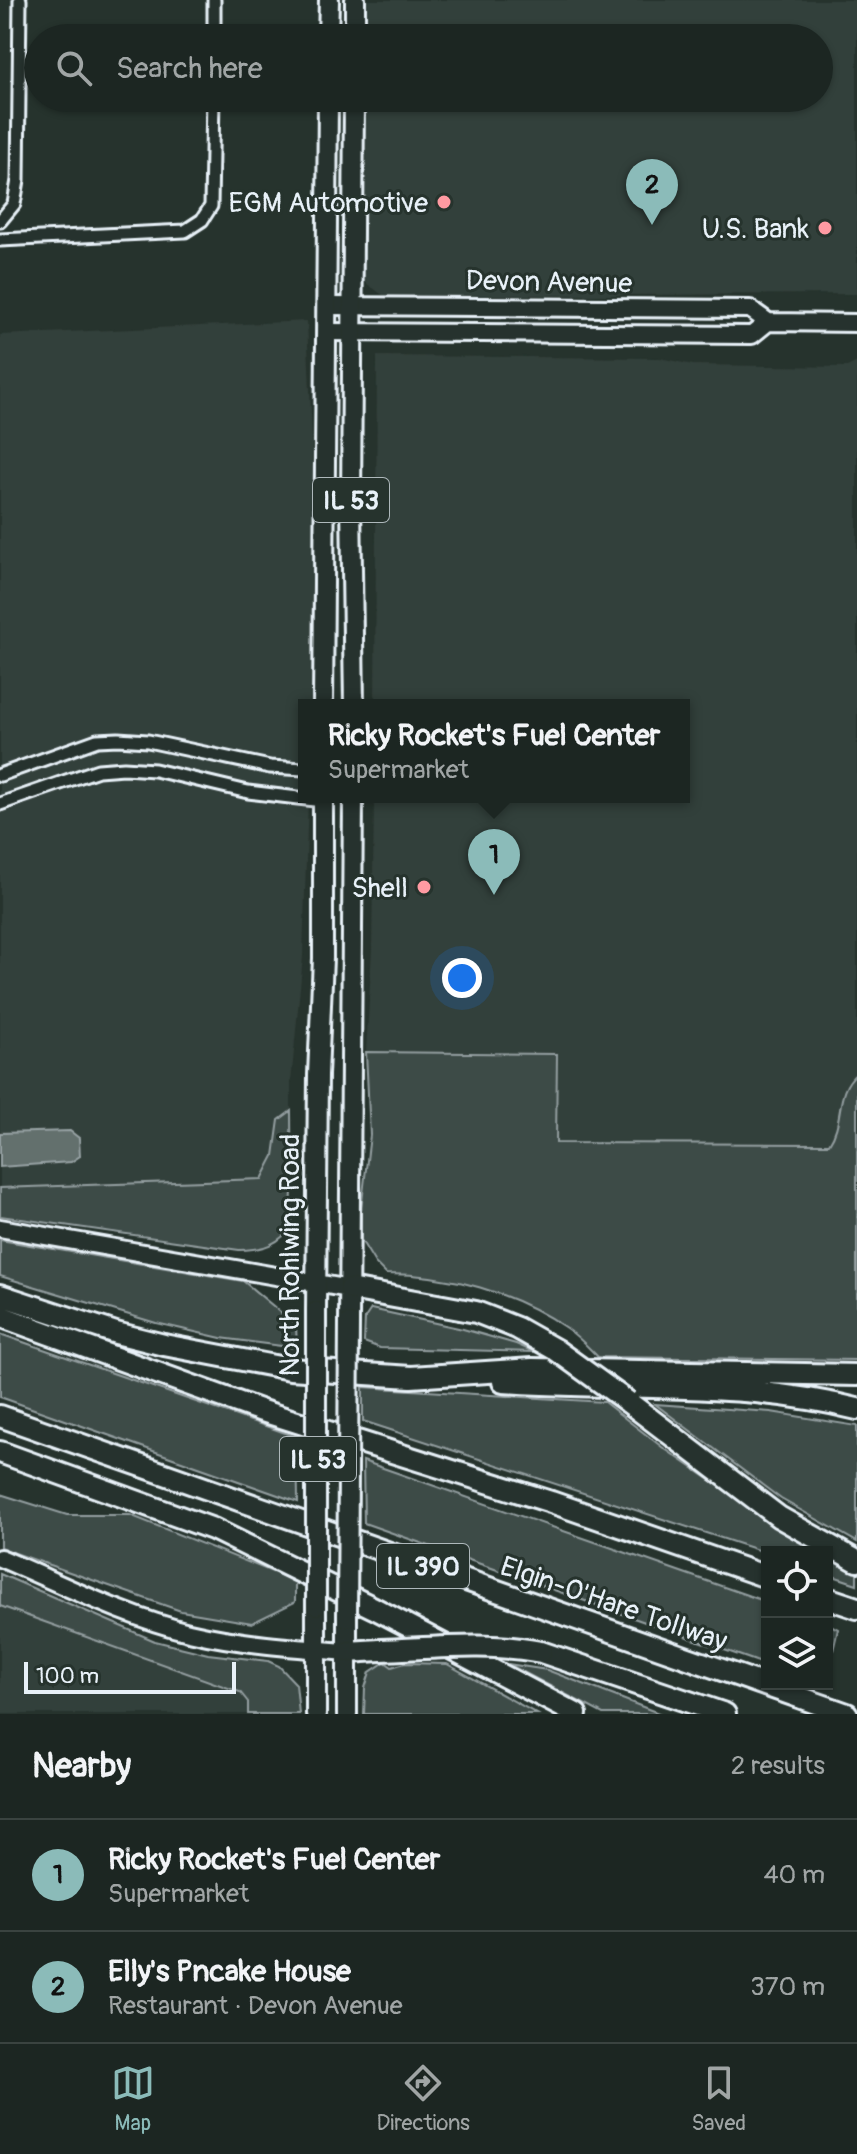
<!DOCTYPE html>
<html lang="en">
<head>
<meta charset="utf-8">
<style>
  body { margin:0; font-family:Pangolin,sans-serif; background:#29322f; color:#f1f3f6 }
  .controls { position:absolute; right:24px; bottom:24px; display:grid; overflow:hidden; border-radius:0px; box-shadow:0 2px 6px #0004 }
  .controls button { width:72px; height:72px; display:grid; place-items:center; padding:0; border:0; border-bottom:2px solid #3a4340; background:#1c2622; color:#f1f3f6; font:40px sans-serif }
  .scale { position:absolute; left:24px; bottom:20px; width:212px; box-sizing:border-box; padding-left:8px; border:4px solid #e8f1f8; border-top:0; font-size:22px; line-height:28px; white-space:nowrap; color:#e8f1f8; -webkit-text-stroke:6px #26332d; paint-order:stroke }
  .you { position:absolute; left:462px; top:978px; width:28px; height:28px; margin:-20px; border:6px solid #fff; border-radius:50%; background:#1a73e8; box-shadow:0 0 0 12px #1a73e833 }
  .badge { display:grid; place-items:center; width:52px; height:52px; border-radius:50%; background:#8bbbb9; color:#111; font-size:26px; font-weight:700 }
  .pin { position:absolute; translate:-50% -66px; filter:drop-shadow(0 2px 4px #0008) }
  .pin::after { content:''; position:absolute; top:42px; width:28px; height:24px; background:inherit; clip-path:polygon(0 0,100% 0,50% 100%) }
  .popup { position:absolute; left:298px; top:699px; width:392px; height:104px; box-sizing:border-box; display:grid; place-content:center; border-radius:0px; background:#1c2622; filter:drop-shadow(0 2px 6px #0005); font-size:26px; white-space:nowrap; color:#a0a5a5 }
  .popup b { font-size:30px; color:#f1f3f6 }
  .popup::after { content:''; position:absolute; left:50%; top:100%; margin-left:-16px; border:16px solid transparent; border-top-color:#1c2622 }
  .list { margin:0; padding:0; list-style:none }
  h2 { display:flex; justify-content:space-between; align-items:center; height:104px; margin:0; padding:0 32px; font-size:34px }
  h2 small { font-size:26px; font-weight:400; color:#a0a5a5 }
  .list li { display:grid; grid-template-columns:52px 1fr auto; gap:24px; align-items:center; box-sizing:border-box; height:112px; padding:0 32px; border-top:2px solid #3a4340 }
  .list b { display:block; font-size:30px; white-space:nowrap }
  .list p { margin:0; font-size:26px; white-space:nowrap; color:#a0a5a5 }
  .list em { font-size:26px; font-style:normal; color:#a0a5a5 }
  .icon { flex:none; width:44px; height:44px; fill:none; stroke:currentColor; stroke-width:2; stroke-linecap:round; stroke-linejoin:round }
  .map { position:relative; flex:none; width:857px; height:1714px; overflow:hidden }
  .search { position:absolute; background:#1c2622; box-shadow:0 2px 6px #0004; left:24px; right:24px; top:24px; height:88px; display:flex; align-items:center; gap:20px; box-sizing:border-box; padding:0 28px; border-radius:44px; color:#a0a5a5; font-size:30px }
  .sheet { height:328px; background:#1c2622 }
  nav { display:flex; justify-content:space-around; align-items:center; box-sizing:border-box; height:112px; border-top:2px solid #3a4340; background:#1c2622; font-size:22px; color:#a0a5a5 }
  nav a { display:grid; justify-items:center; gap:4px }
  nav .on { color:#8bbbb9 }
  .map>svg:first-child { display:block }
  .built { fill:#333f3a }
  .green { fill:#3e4b47; stroke:#939ea0; stroke-width:2 }
  .water { fill:#636f6d; stroke:#98a3a5; stroke-width:2 }
  .lines { fill:none; stroke-linecap:round; stroke-linejoin:round }
  .minor-casing { stroke:#e8f1f8; stroke-width:17 }
  .secondary-casing { stroke:#e8f1f8; stroke-width:22 }
  .primary-casing { stroke:#e8f1f8; stroke-width:24 }
  .motorway-casing { stroke:#e8f1f8; stroke-width:26 }
  .minor { stroke:#26332d; stroke-width:11 }
  .secondary { stroke:#26332d; stroke-width:16 }
  .primary { stroke:#26332d; stroke-width:18 }
  .motorway { stroke:#26332d; stroke-width:20 }
  .primary-bridge-casing { stroke:#e8f1f8; stroke-width:24; stroke-linecap:butt }
  .motorway-bridge-casing { stroke:#e8f1f8; stroke-width:26; stroke-linecap:butt }
  .primary-bridge { stroke:#26332d; stroke-width:18 }
  .motorway-bridge { stroke:#26332d; stroke-width:20 }
  .poi-dot { fill:#ff9aa2; stroke:#26332d; stroke-width:3 }
  .labels { text-anchor:middle; stroke-width:6; stroke-linejoin:round; paint-order:stroke }
  .shield { fill:#26332d; stroke:#aeb8bb; stroke-width:2 }
  .shield-label { font-size:26px; font-weight:bold; fill:#e8f1f8 }
  .poi-label { font-size:28px; fill:#e8f1f8; stroke:#26332d; text-anchor:end }
  .street-label { font-size:28px; fill:#e8f1f8; stroke:#26332d }
</style>
</head>
<body>
<div class="map">
<svg width="857" height="1714" viewBox="0 0 857 1714">
  <rect width="100%" height="100%" fill="#26332d"/>
  <filter id="ink" filterUnits="userSpaceOnUse"><feTurbulence type="fractalNoise" baseFrequency=".0125" numOctaves="2"/><feDisplacementMap in="SourceGraphic" scale="16" xChannelSelector="R" yChannelSelector="G"/><feConvolveMatrix kernelMatrix="1 2 1 2 8 2 1 2 1" color-interpolation-filters="sRGB"/></filter>
  <g filter="url(#ink)">
    <path class="built" d="M365,0H857V294L384,296L366,283L362,271L364,98H819V38H365Z
      M307,321L316,529L311,705H304V797H308L303,956L291,1083V1111L279,1120L274,1156L262,1179L0,1188V335Z
      M377,356L660,358L693,365L847,367L857,362V1073L849,1079L842,1093L837,1132L829,1144L556,1143L366,1052L372,949L374,797H684V705H375Z
      M0,1606L240,1692L248,1702V1714H0Z"/>
    <path class="green" d="M366,1052L557,1054L556,1143L829,1144C845,1121 834,1092 857,1073V1360L598,1357C588,1347 578,1336 566,1328C514,1292 449,1274 386,1274L375,1263L361,1240V1211L370,1135Z
      M291,1111L292,1224C281,1245 261,1250 239,1250L0,1216V1188L262,1179L274,1156L279,1120Z
      M0,1240L243,1281L296,1325L297,1348L221,1338L156,1323L0,1276Z
      M371,1309L463,1329L516,1344L534,1352L380,1348L364,1342L365,1318Z
      M0,1334L297,1437L298,1502L0,1397Z
      M363,1387L604,1402L662,1447L783,1530L820,1552L767,1553L363,1421Z
      M655,1404L771,1412L857,1426V1542L781,1499Z
      M363,1461L767,1602V1665L364,1523Z
      M0,1494L67,1515H130L295,1581V1602L252,1623L181,1611L15,1553L0,1547Z
      M827,1555L857,1569V1584L827,1574Z
      M0,1574L155,1641L208,1654L268,1661L279,1666L296,1684L299,1714H248V1702L240,1692L0,1606Z
      M827,1623L838,1629L827,1677Z
      M385,1662L392,1667L405,1663L447,1664L537,1714H364L365,1688L370,1672Z
      M508,1664L547,1670L661,1714H603Z"/>
    <path class="water" d="M70,1131L79,1138L80,1156L71,1162L0,1167V1133Z"/>
    <g class="lines">
      <g class="minor-casing">
        <path id="minor" d="M214,38V0
          M0,221L14,204L18,180L20,0
          M0,240L185,231L202,220L211,206L213,98
          M0,775L97,740L118,739L148,741L270,767L304,769
          M0,804L98,770L124,768L155,770L248,792L323,801"/>
      </g>
      <g class="secondary-casing">
        <path id="secondary" d="M326,306L750,309L768,322L857,323
          M326,332L752,335L768,322
          M0,1228L350,1289
          M0,1558C60,1583 125,1617 189,1632C240,1644 294,1648 347,1652"/>
      </g>
      <g class="primary-casing">
        <path id="primary" d="M328,38L329,0
          M355,38V0
          M323,705L328,98
          M354,705L351,502L354,98
          M316,1311L318,1075L323,958V797
          M349,1323L353,797
          M316,1606V1714
          M347,1618V1714"/>
      </g>
      <g class="motorway-casing">
        <path id="motorway" d="M350,1289L476,1312L517,1328L556,1350
          M0,1295L116,1333L164,1345L290,1369L411,1377L532,1369L857,1375
          M0,1316L262,1411L551,1502L767,1577
          M503,1382C620,1390 742,1380 857,1409
          M628,1402L779,1517L857,1561
          M0,1416L847,1714
          M0,1452L213,1529L374,1608L576,1714
          M827,1598L857,1608
          M347,1652L381,1650
          M541,1652L725,1714"/>
      </g>
      <use href="#minor" class="minor"/>
      <use href="#secondary" class="secondary"/>
      <use href="#primary" class="primary"/>
      <use href="#motorway" class="motorway"/>
      <g class="primary-bridge-casing">
        <path id="primary-bridge" d="M316,1606V1311
          M347,1618L349,1323"/>
      </g>
      <g class="motorway-bridge-casing">
        <path id="motorway-bridge" d="M556,1350L628,1402
          M381,1650C435,1648 489,1642 541,1652"/>
      </g>
      <use href="#primary-bridge" class="primary-bridge"/>
      <use href="#motorway-bridge" class="motorway-bridge"/>
    </g>
  </g>
  <g class="poi-dot">
    <circle cx="444" cy="202" r="8"/>
    <circle cx="825" cy="228" r="8"/>
    <circle cx="424" cy="887" r="8"/>
  </g>
  <g class="labels">
    <g class="shield">
      <rect x="313" y="478" width="76" height="44" rx="6"/>
      <rect x="280" y="1437" width="76" height="44" rx="6"/>
      <rect x="377" y="1544" width="92" height="44" rx="6"/>
    </g>
    <g class="shield-label">
      <text x="351" y="509">IL 53</text>
      <text x="318" y="1468">IL 53</text>
      <text x="423" y="1575">IL 390</text>
    </g>
    <g class="poi-label">
      <text x="428" y="212">EGM Automotive</text>
      <text x="809" y="238">U.S. Bank</text>
      <text x="408" y="897">Shell</text>
    </g>
    <g class="street-label">
      <text transform="translate(549 281) rotate(1)" y="10">Devon Avenue</text>
      <text transform="translate(289 1255) rotate(-90)" y="10">North Rohlwing Road</text>
      <text transform="translate(614 1603) rotate(19)" y="10">Elgin-O'Hare Tollway</text>
    </g>
  </g>
</svg>
<div class="controls">
<button><svg class="icon" aria-label="locate" viewBox="0 0 24 24"><circle cx="12" cy="12" r="6"/><path d="M12 2v4M12 18v4M2 12h4M18 12h4"/></svg></button>
<button><svg class="icon" aria-label="layers" viewBox="0 0 24 24"><path d="M12 4l9 5-9 5-9-5zM3 14l9 5 9-5"/></svg></button>
</div>
<div class="scale">100 m</div>
<div class="you"></div>
<div class="pin badge" style="left:494px;top:895px">1</div>
<div class="popup"><b>Ricky Rocket's Fuel Center</b>Supermarket</div>
<div class="pin badge" style="left:652px;top:225px">2</div>
<div class="search"><svg class="icon" aria-label="search" viewBox="0 0 24 24"><circle cx="10" cy="10" r="6"/><path d="M15 15l6 6"/></svg>Search here</div>
</div>
<section class="sheet">
<h2>Nearby<small>2 results</small></h2>
<ul class="list">
<li><span class="badge">1</span><div><b>Ricky Rocket's Fuel Center</b><p>Supermarket</p></div><em>40 m</em></li>
<li><span class="badge">2</span><div><b>Elly's Pncake House</b><p>Restaurant · Devon Avenue</p></div><em>370 m</em></li>
</ul>
</section>
<nav>
<a class="on"><svg class="icon" aria-label="map" viewBox="0 0 24 24"><path d="M3 6l6-2 6 2 6-2v14l-6 2-6-2-6 2zM9 4v14M15 6v14"/></svg>Map</a>
<a><svg class="icon" aria-label="directions" viewBox="0 0 24 24"><path d="M12 3l9 9-9 9-9-9zM9 14v-3h6M13 9l2 2-2 2"/></svg>Directions</a>
<a><svg class="icon" aria-label="saved" viewBox="0 0 24 24"><path d="M7 4h10v16l-5-4-5 4z"/></svg>Saved</a>
</nav>
</body>
</html>
